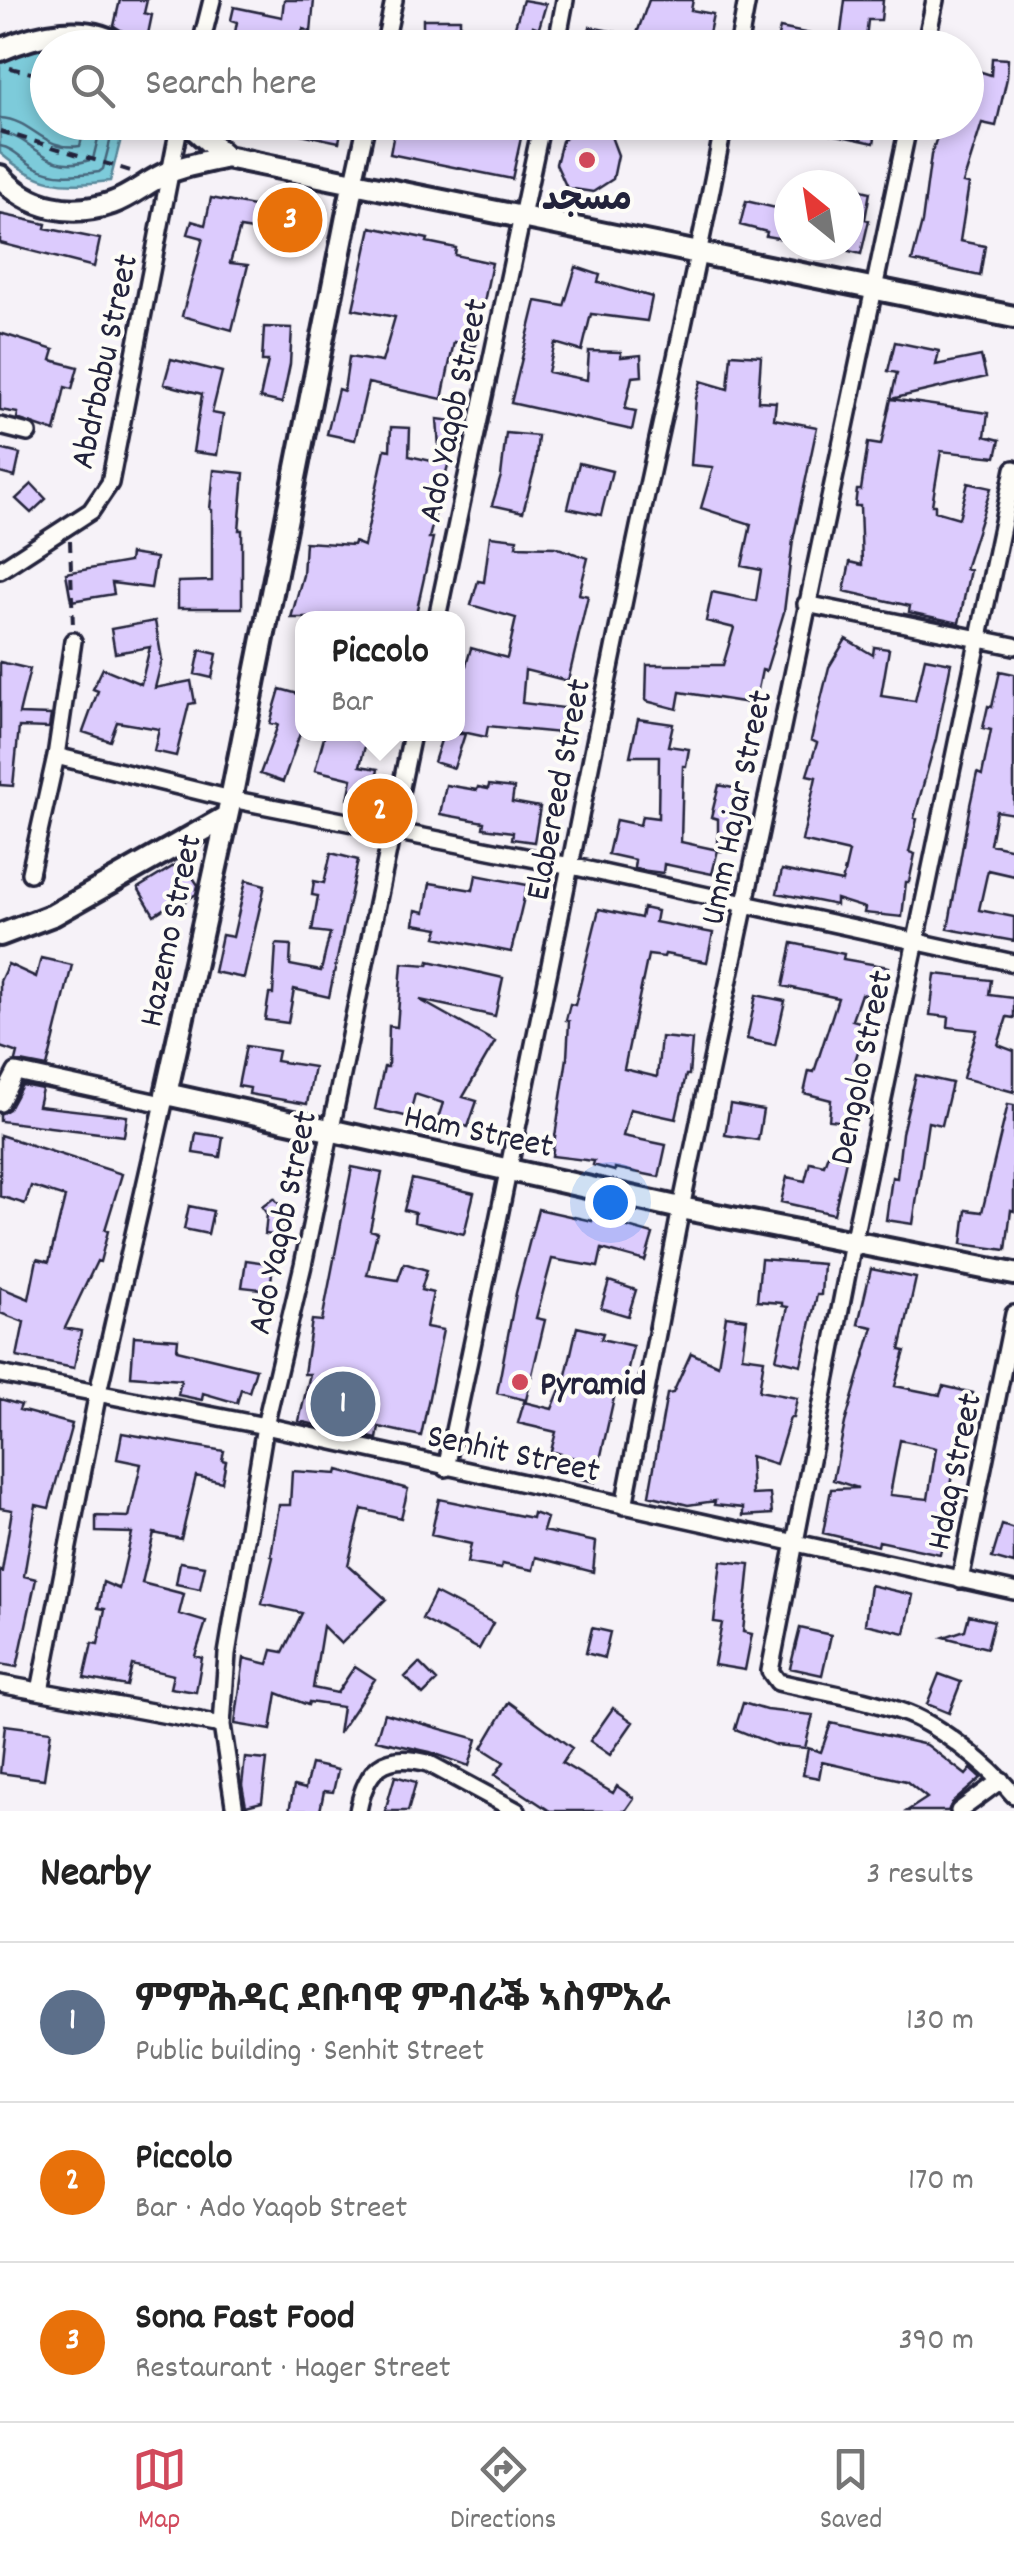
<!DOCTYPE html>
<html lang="en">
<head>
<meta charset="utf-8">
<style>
  body { margin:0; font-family:Dekko,"Playpen Sans Arabic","Noto Sans Ethiopic",sans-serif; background:#f6f6f6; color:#222 }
  .compass { position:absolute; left:774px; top:170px; width:90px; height:90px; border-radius:50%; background:#fff; box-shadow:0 5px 15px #0003; rotate:330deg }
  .you { position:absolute; left:610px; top:1202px; width:35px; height:35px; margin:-25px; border:8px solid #fff; border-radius:50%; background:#1a73e8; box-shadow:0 0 0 15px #1a73e833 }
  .badge { display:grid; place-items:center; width:65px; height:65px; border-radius:50%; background:#d1495b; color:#fff; font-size:32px; font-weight:700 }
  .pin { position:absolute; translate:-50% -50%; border:5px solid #fff; box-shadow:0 2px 10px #0006 }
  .popup { position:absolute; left:295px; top:611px; width:170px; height:130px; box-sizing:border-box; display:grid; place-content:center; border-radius:20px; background:#fff; filter:drop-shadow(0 2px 8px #0005); font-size:32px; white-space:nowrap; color:#767676 }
  .popup b { font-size:38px; color:#222 }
  .popup::after { content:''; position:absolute; left:50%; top:100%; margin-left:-20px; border:20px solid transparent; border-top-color:#fff }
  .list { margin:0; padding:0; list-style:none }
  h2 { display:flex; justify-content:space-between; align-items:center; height:130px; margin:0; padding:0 40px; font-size:42px }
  h2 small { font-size:32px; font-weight:400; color:#767676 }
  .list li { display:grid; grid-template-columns:65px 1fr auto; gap:30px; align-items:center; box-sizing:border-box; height:160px; padding:0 40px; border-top:2px solid #e0e0e0 }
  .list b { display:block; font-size:38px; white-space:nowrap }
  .list p { margin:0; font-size:32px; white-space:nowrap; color:#767676 }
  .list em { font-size:32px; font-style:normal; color:#767676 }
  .icon { flex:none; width:55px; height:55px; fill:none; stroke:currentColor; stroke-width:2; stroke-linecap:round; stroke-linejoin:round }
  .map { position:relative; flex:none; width:1014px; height:1811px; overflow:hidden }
  .search { position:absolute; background:#fff; box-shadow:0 5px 15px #0003; left:30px; right:30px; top:30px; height:110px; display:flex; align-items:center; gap:25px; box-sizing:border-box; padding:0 35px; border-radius:55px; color:#767676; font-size:38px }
  .sheet { height:610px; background:#fff }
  nav { display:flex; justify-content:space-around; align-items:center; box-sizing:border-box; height:140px; border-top:2px solid #e0e0e0; background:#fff; font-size:28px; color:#767676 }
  nav a { display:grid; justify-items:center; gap:5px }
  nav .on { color:#d1495b }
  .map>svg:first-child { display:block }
  .water { fill:#7dcbda; stroke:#59879a; stroke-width:2.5 }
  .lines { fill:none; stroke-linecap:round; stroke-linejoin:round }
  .shore { stroke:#46667b; stroke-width:2.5 }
  .building { fill:#dccbfd; stroke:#22223b; stroke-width:2.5; fill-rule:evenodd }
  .minor-casing { stroke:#22223b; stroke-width:22 }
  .tertiary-casing { stroke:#22223b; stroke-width:28 }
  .path { stroke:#22223b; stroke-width:4; stroke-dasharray:10 8; stroke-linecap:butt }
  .minor { stroke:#fdfcf7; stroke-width:15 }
  .tertiary { stroke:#fdfcf7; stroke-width:20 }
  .poi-dot { fill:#d1495b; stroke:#fdfcf7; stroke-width:4 }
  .labels { text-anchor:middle; stroke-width:8; stroke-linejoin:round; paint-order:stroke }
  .poi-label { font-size:35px; font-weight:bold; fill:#22223b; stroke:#fdfcf7 }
  .street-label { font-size:35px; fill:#22223b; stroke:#fdfcf7 }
</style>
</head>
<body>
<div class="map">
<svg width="1014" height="1811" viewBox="0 0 1014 1811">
  <rect width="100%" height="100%" fill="#f6f2f8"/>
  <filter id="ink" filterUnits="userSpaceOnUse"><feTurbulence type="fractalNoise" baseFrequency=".01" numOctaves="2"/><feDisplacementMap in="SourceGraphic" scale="20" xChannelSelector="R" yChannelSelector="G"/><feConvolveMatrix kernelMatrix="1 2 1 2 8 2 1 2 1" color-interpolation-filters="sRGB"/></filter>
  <g filter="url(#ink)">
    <path class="water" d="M70,39L106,47L48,48V122L125,123L110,181C61,187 39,186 0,153V59L26,47Z"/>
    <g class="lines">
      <path class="shore" d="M0,118C34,120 42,151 80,146L86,122
        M0,133C35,136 44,176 93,159L102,122
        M0,146C14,148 22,160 35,167C55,178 77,175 99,172L103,169L115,122"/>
    </g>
    <path class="building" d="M120,0H147L144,13L152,15L147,39L129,35L114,26Z
      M284,0H314L311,32L303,29L297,48H232L237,22L231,20L234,7L282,17Z
      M523,0L546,4L539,28L533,26L529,48H499L503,31L513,33Z
      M649,0H693L691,10L713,14L706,48H591L592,41L587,40L590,27L636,36Z
      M845,0H883L881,20H868L865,48H775L780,28L840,40Z
      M423,19H460V48H423Z
      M992,58L1008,59L1007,78L996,126L982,123L963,183L969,184L960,241L985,246L980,276L912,261L922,222L931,155L942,122H966V67L991,75Z
      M277,122H343L339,142L277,129Z
      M396,122L524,124L512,179L390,154Z
      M809,122H878L874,143L808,129Z
      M576,127L609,131L618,155L613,179L593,192L567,188L556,164L562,141Z
      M849,187L870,192L865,219L869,220L861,254L849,251Z
      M211,198L264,208L265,201L320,210L315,240L240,228L230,263L248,265L232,330L182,316L203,238L188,234L192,221L205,225Z
      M746,201L789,211V240L766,236L767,232L740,225Z
      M0,214L46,224L45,228L100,239L94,267L0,243Z
      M371,227L428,239L427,242L456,248L455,255L492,263L475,346L454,342L442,399L368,383L355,440L327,434L338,389L344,391L349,357L382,362L395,317L353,309Z
      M576,267L600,275L598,282L652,297L647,321L591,314L582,351L555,343L548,372L587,380L589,351L621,352V357L641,355L642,376L632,377L625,409L636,411L632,430L511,403L536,301L564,306Z
      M264,327L292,328L290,364L282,403L260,398L268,361H262Z
      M0,333L54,350L51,360L78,367L72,389L65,387L55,432L17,419L18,413L0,410Z
      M895,342L939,351L936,365L981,356L986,377L891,399L897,373L888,371Z
      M731,354L761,356L758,401L776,402L774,419L817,427L793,540L784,612L766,671L762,670L755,704L680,692L677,709L646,701L647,665H723L734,628L706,621L712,592L756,601L761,570L742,566L751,524L701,508L713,467L691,465L696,398L701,381L728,389Z
      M171,359L222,372L212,413L223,415L217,455L193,452L202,394L164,384Z
      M891,399L988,413L985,436L1000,440L996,457L941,451L932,505H935V511L959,518L968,483L991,488L965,569L970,570L959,623L909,612L910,606L844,591L850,562L862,565L860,506H855L857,490H861L868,443L881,445Z
      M437,419L454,421L453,446L429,538H433L415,618H291L303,575L305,542L353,545L354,542L364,546L385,449L390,450L391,427L410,428L409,456L440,463Z
      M506,433L538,436L535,467L523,512L492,505L501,476Z
      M0,449L20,454L15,477L0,473Z
      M579,463L612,471L601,515L568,508Z
      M214,470L244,473L239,530H242V608H178V582L212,581V510L210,509Z
      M32,484L46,499L31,513L16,499Z
      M490,536L517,539L516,546L555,547L588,558L579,594L588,596L568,681L525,670L522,703L564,708L560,733L488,726L486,737L458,731V694L471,648L507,658L516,618L471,605L478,581L484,582Z
      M130,554L156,558L151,588L112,583L114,594L71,601L66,573L129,562Z
      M155,621L162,660L155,688L191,681L195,703L189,704L176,756L154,751L159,729L117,722L110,741L83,732L98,691L93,689L103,668L141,684L150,647L115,653L111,629Z
      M846,639L873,655L874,647L889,649L881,696L915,701L925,658L951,663L936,739L914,818L917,819L909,852L915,854L909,882H906L902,917L864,913L865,908L836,899V905L777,893L782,870L842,882L849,852L802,841L816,777L807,775L817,743L811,740L829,667Z
      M200,650L217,654L212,678L195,674Z
      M0,662L30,669L19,714L51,715L49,728L19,727L13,786L0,785Z
      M1000,671L1014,674V814L996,811L990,844L1014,849V876L988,870L979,910L1014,917V941L948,929L970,805L977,773L982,775L991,730L983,728L988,706L992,707Z
      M280,689L302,695V728L283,782L260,774L278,725L270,723Z
      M638,719L673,724L668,746L689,749L686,766H683L681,842L718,850L712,874L664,864L663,873L640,870L634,868L635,860L608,854L616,820L640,825L642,816L658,818L659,756H630Z
      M325,734H368L360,766L378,769L372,804L348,800L352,779L315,770Z
      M443,734H465L454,768L434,762Z
      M446,785L477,790L478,787L488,789L489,785L514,788L512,802L540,807L534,842L512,839L513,832L483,828L484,822L440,814Z
      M719,785L742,790L733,826L734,851H718V819L711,817Z
      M331,853L358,860L329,997L294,989L288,1023L265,1020L269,994H273L276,944L291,945L290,965L321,971L330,933L312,931L318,896L312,895L314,881L324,883Z
      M182,861L198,885L196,894L180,905L177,900L154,915L138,888Z
      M476,875L527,885L511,952L436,937L439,928L414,924L416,910L425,912L430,883L473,890Z
      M246,880L265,885L244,978L214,972L222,935L233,937Z
      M643,908L657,911L655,922L713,933L707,962L665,954L664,957L648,955L624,1069L657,1077L661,1037L692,1040L689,1075H686L676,1119L630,1109L623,1136L666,1145L659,1177L615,1168V1171L593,1165L594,1161L552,1156L567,1058L569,1021L566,1020L570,1004L575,1005L599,909L641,918Z
      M792,943L844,954L843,959L889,967L883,998L861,994L852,1020L867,1024L853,1067L860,1068L847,1122L829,1120L831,1100L804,1093L809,1071L814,1072L838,998L783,986Z
      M41,958L72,965L47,1067L16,1061L18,1053L0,1047V981L8,964L36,977Z
      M429,961L503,978L495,1016L420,1000L495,1042L463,1097L477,1101L468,1127L438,1118L443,1103L415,1094L409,1117L375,1109L384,1067H388L389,1026L397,1027L402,963L428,965Z
      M935,974L991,980L989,995L1014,998V1018L1007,1017L998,1045L1014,1051V1092L963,1078L977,1030L948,1027L949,1017L930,1015Z
      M756,995L785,1001L775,1045L747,1039Z
      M246,1046L278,1051L276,1061L314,1067L307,1104L249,1094L250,1088L238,1086Z
      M916,1075L952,1083L942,1125L928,1122L913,1224L886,1220L892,1177L897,1178L902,1133Z
      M22,1085L42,1089L38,1106L127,1116L124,1136L0,1121V1114L9,1109Z
      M730,1104L763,1110L758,1140L725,1135Z
      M1008,1104L1014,1105V1211L1011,1210L1006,1250L962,1244L966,1210L982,1212Z
      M196,1133L223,1137L220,1157L193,1153Z
      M0,1135L122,1174L105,1230L108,1231L100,1262L97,1261L65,1328L81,1331L74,1368L17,1357L24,1322L0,1313V1287L29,1299L37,1259L49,1262L65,1197L31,1186L25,1204L0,1196Z
      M828,1154L846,1160L834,1214L781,1202L787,1177L805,1181L810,1162L824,1165Z
      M352,1167L382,1173L370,1230L377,1232L367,1275L398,1280L404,1263L427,1270L421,1290L433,1293L426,1327L443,1330L421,1436L379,1427L377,1439L299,1421L310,1374H304L312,1320L322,1321Z
      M412,1179L474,1193L464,1234L414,1222L415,1213L404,1210Z
      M274,1198L284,1211L281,1236L265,1234L267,1214L262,1207Z
      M189,1206L213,1211L208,1234L184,1229Z
      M538,1209L592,1221L594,1211L608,1214L607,1221L653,1234L645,1261L602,1249L598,1267L552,1259L536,1318L545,1320L526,1400L497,1393L516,1293Z
      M761,1259L823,1264L821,1295H817L801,1365L776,1359L788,1307L782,1306V1303L757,1301Z
      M246,1260L273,1264L270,1290L242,1287Z
      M871,1269L916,1278L900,1350L905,1351L895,1386L940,1395L943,1386L973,1393L961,1445L957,1444L947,1504L951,1505L940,1554L879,1541L878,1546L823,1533L831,1489L858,1488L833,1480L845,1423L873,1327L858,1324ZM900,1440L936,1448L928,1499L890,1495Z
      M609,1281L636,1290L628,1316L601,1308Z
      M726,1316L747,1319L742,1356L764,1359L759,1391L797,1398L793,1418H790L776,1464L750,1456L752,1495L770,1494L772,1514L743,1516V1508L714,1505L715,1501L688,1505L649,1495L667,1394L673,1393L691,1353L718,1365Z
      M577,1327L603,1333L601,1339L633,1346L625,1382L618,1380L595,1482L573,1477L578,1459L551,1451L556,1432L518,1423L524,1402L552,1409L566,1375Z
      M134,1336L178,1339L177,1350L256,1369L249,1392L241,1389L237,1403L203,1393L202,1400L178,1395L181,1380L131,1376Z
      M0,1399L21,1405L19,1410L72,1424L49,1508L36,1505L24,1576L36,1579L17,1667L0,1664V1570L2,1571L12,1510L0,1508Z
      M122,1433L224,1451L222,1460L226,1461L222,1482L196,1476L181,1539L154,1533L142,1583L184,1594L179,1614L206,1622L195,1656L202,1658L196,1692L170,1688L173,1675L132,1665L127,1686L84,1678L92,1643L98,1644L105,1609L98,1608L103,1582L119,1589L132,1533L96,1532V1516L129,1517L141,1464L117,1459Z
      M338,1470L408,1489L401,1518L362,1509L348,1565L386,1599L341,1644L323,1626L313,1688L337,1693L355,1666L375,1679L338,1734L342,1707L309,1702L308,1705L277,1693L271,1730L235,1724L244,1658L268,1664L272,1650L283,1652L302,1613L262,1604L273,1557L271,1556L279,1505H290L292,1471L337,1474Z
      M439,1499L532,1518L533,1513L547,1518L543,1531L596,1542L593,1572L536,1557L533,1570L502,1564L501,1569L467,1563L471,1544L431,1535Z
      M1002,1525L1014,1529V1564L992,1558Z
      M721,1561L750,1564L743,1632L752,1634L745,1670L714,1665L722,1623L714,1622Z
      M180,1562L205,1566L200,1589L176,1584Z
      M870,1585L913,1595L905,1633L865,1624Z
      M435,1593L493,1623L479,1649L422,1619Z
      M969,1615L994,1621L987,1648L944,1637L965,1630Z
      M592,1628L610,1632L604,1658L586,1653Z
      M800,1628L831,1635L822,1675L790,1668Z
      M419,1663L437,1681L423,1695L405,1677Z
      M939,1674L961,1682L949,1713L927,1704Z
      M509,1702L572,1748L562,1763L613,1793L617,1786L634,1798L625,1811H550L495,1775L504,1762L482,1748Z
      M743,1703L766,1710L813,1715L805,1748L775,1745L735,1729Z
      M613,1708L633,1722L610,1755L590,1741Z
      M384,1713L477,1739L469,1766L430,1752L376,1740Z
      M831,1723L927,1745L966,1775L971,1769L981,1778L952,1803L948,1811H907L927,1798L906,1781L822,1762L819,1778L803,1775L808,1748L821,1752Z
      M5,1725L51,1731L44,1779L0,1773Z
      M245,1758L267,1760L262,1802L246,1806L242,1785Z
      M311,1764L338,1770L333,1792L324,1791L320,1811H289L294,1786L305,1789Z
      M395,1776L416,1782L408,1811H385Z"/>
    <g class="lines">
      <g class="minor-casing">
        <path id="minor" d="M200,48L212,0
          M384,48L394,0
          M556,48L565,0
          M738,48L747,0
          M925,48L935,0
          M354,181L367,122
          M0,426L28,433
          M1014,469L853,1243L770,1671L778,1682C821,1692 867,1698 908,1714C943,1728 989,1766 1014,1795
          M0,570L91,511L110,483L180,122
          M806,604L1014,646
          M437,618L542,122
          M56,756L231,799L571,866L1014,963
          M30,873L56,756L73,641
          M0,1103L16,1072L163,1104
          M0,1374L265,1426L1014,1591
          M446,1468C512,1163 571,856 634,551C664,408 698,266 724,122
          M624,1506L681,1208L909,122
          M960,1580L1014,1314
          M0,1684L222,1725
          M40,1691L98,1392L166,1094
          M235,1811L222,1725L227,1654L265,1426L303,1265L412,734
          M358,1811C366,1769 383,1751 428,1763L517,1811
          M959,1811L1001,1780"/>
      </g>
      <g class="tertiary-casing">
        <path id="tertiary" d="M0,50C37,34 88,21 124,48
          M187,122L226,157
          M0,176C29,209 72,217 112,203C132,196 148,181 167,173C185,165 207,162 226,157L1014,317
          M354,181L231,799L166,1094L681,1208L1014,1274
          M0,935L53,915L226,817"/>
      </g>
      <path class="path" d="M10,68L48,77
        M0,131L134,172
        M70,541L73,627"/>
      <use href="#minor" class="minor"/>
      <use href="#tertiary" class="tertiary"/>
    </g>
  </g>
  <g class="poi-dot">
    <circle cx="587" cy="160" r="10"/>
    <circle cx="520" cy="1382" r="10"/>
  </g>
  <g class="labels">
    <g class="poi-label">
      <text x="587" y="209">مسجد</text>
      <text x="540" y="1394" text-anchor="start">Pyramid</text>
    </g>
    <g class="street-label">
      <text transform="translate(102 361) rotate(-78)" y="12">Abdrbabu Street</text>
      <text transform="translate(451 410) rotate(-78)" y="12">Ado Yaqob Street</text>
      <text transform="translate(556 789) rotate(-79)" y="12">Elabereed Street</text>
      <text transform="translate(734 807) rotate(-78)" y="12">Umm Hajar Street</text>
      <text transform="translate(168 930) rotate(-78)" y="12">Hazemo Street</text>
      <text transform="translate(859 1067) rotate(-78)" y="12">Dengolo Street</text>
      <text transform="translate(479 1129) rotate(12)" y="12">Ham Street</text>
      <text transform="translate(280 1222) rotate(-78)" y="12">Ado Yaqob Street</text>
      <text transform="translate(514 1451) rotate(12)" y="12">Senhit Street</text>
      <text transform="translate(952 1471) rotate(-78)" y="12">Hdaq Street</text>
    </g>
  </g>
</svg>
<svg class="compass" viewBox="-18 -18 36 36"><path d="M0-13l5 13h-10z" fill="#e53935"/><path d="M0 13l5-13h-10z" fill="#767676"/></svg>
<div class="you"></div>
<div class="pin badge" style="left:343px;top:1404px;background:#5c6f8a">1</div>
<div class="pin badge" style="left:380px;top:811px;background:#e8710a">2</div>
<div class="popup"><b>Piccolo</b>Bar</div>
<div class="pin badge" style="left:290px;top:220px;background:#e8710a">3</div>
<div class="search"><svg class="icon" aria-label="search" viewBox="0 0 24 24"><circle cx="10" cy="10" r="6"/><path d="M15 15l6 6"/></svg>Search here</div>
</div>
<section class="sheet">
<h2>Nearby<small>3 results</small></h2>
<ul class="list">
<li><span class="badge" style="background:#5c6f8a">1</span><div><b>ምምሕዳር ደቡባዊ ምብራቕ ኣስምአራ</b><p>Public building · Senhit Street</p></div><em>130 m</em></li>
<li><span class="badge" style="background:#e8710a">2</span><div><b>Piccolo</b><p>Bar · Ado Yaqob Street</p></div><em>170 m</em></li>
<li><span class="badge" style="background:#e8710a">3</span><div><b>Sona Fast Food</b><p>Restaurant · Hager Street</p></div><em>390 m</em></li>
</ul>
</section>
<nav>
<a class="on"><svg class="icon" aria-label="map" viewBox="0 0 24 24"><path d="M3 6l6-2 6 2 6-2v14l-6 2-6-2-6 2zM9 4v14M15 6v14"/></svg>Map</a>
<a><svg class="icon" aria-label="directions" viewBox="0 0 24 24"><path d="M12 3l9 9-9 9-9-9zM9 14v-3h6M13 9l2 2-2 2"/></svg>Directions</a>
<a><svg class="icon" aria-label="saved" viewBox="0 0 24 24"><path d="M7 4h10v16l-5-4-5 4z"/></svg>Saved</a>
</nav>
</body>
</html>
